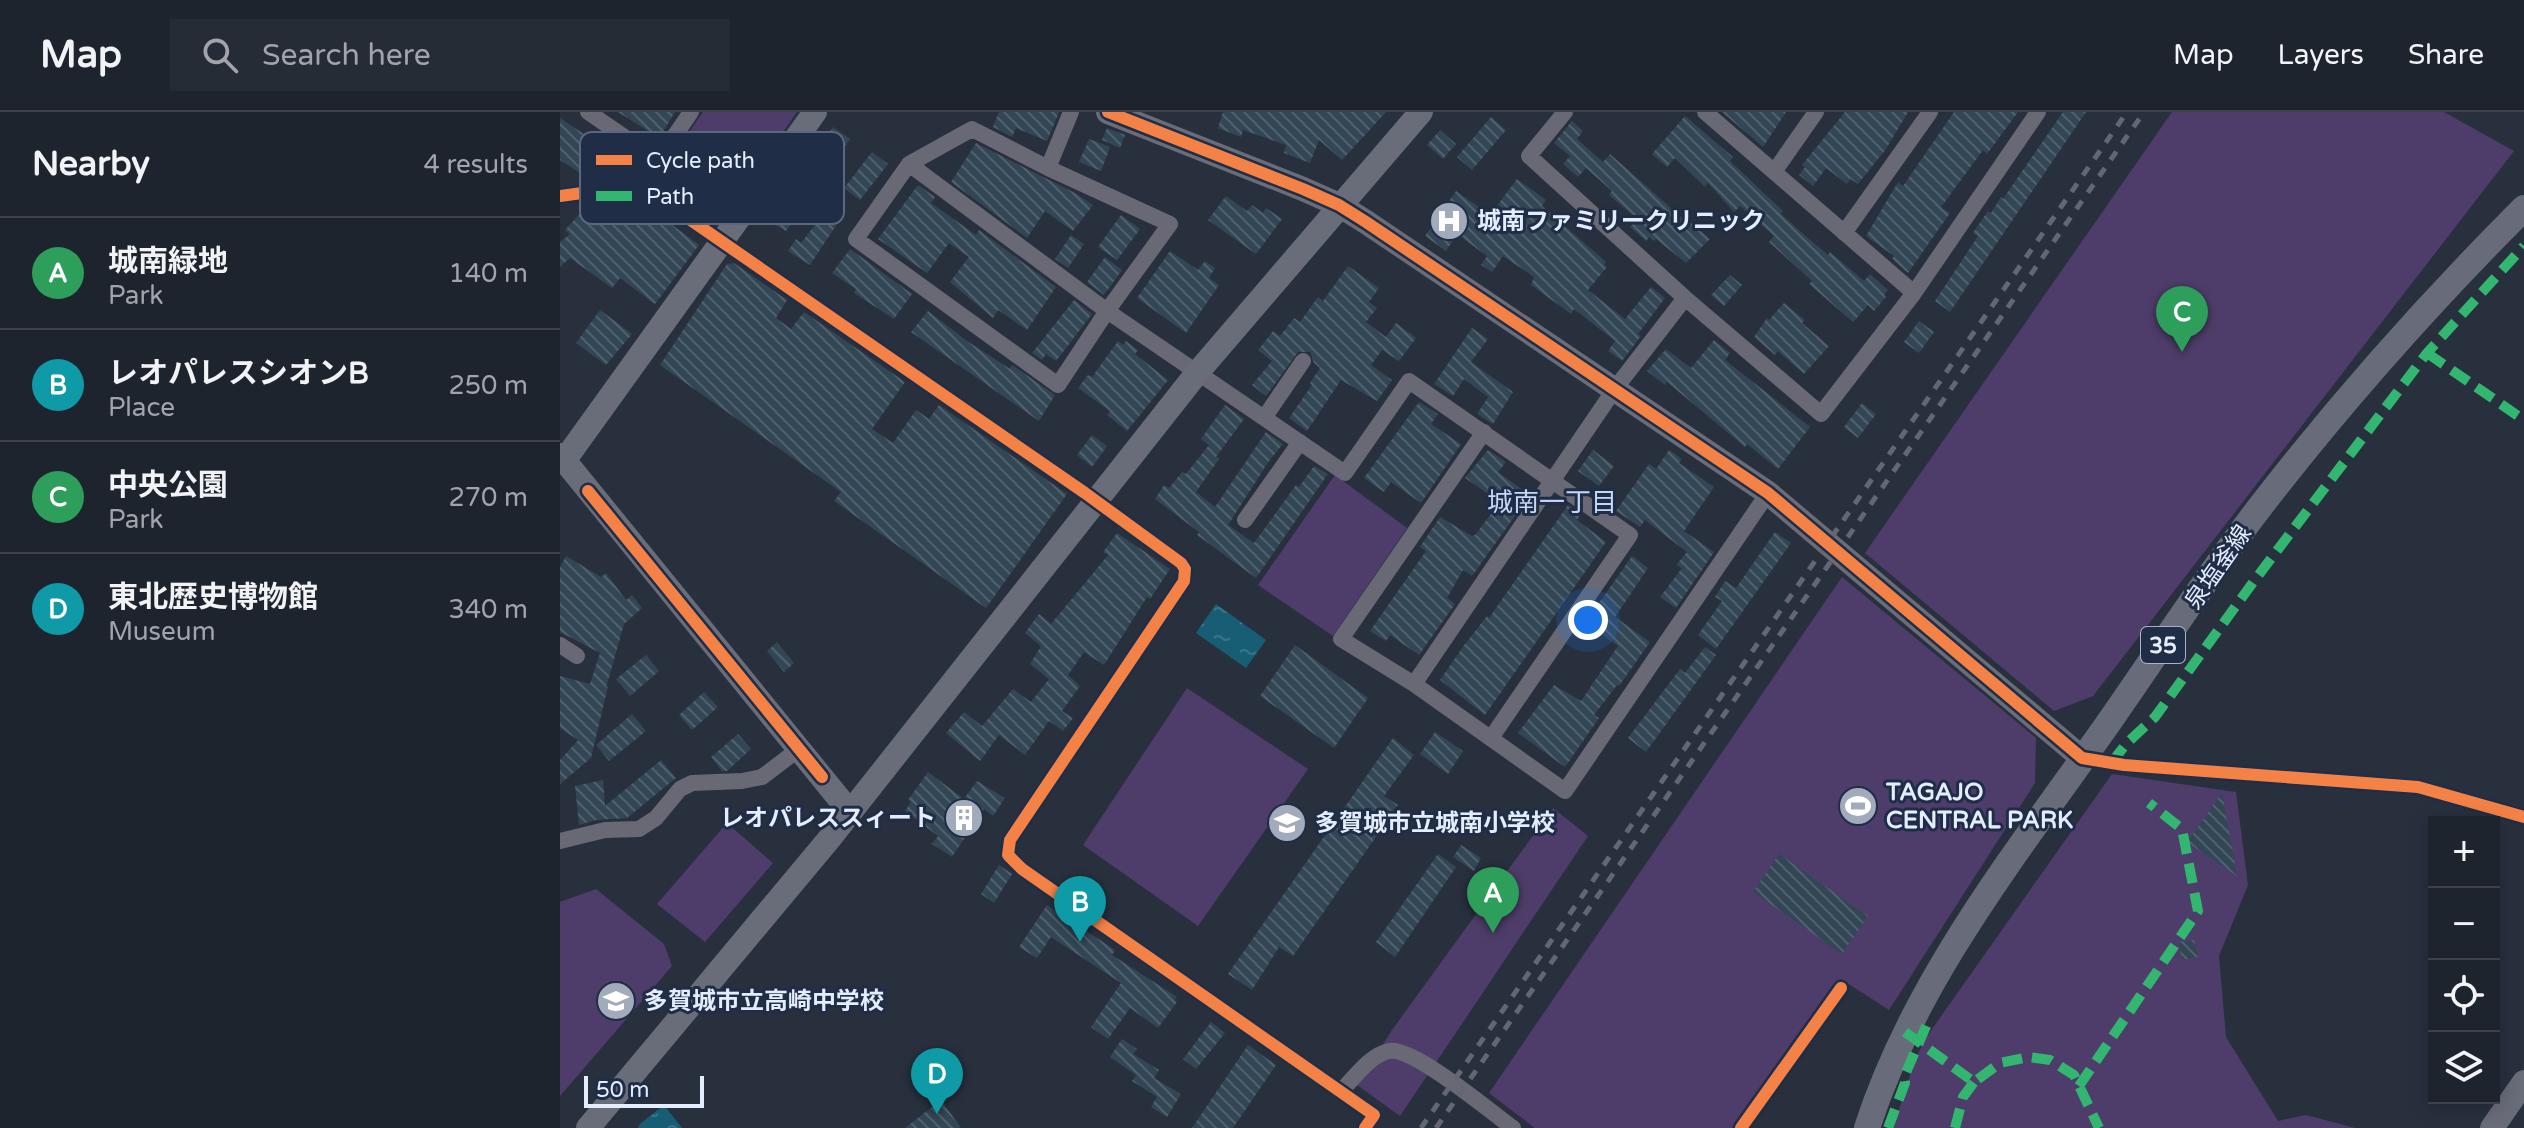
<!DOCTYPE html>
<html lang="en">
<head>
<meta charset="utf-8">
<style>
  body { margin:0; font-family:"Varela Round","Noto Sans JP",sans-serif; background:#262c36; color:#f1f3f6 }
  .controls { position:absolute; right:24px; bottom:24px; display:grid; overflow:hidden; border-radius:0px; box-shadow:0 4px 20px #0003 }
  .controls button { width:72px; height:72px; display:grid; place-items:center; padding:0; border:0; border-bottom:2px solid #3c414a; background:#1e242e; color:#f1f3f6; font:40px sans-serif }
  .scale { position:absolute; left:24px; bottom:20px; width:120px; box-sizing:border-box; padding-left:8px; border:4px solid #e4edfe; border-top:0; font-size:22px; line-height:28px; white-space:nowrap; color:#e4edfe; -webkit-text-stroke:6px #202d46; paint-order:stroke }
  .you { position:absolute; left:1028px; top:508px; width:28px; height:28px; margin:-20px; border:6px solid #fff; border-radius:50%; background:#1a73e8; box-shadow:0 0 0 12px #1a73e833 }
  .badge { display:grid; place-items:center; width:52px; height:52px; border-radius:50%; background:#a2abbb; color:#fff; font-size:26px; font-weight:700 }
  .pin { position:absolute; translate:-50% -66px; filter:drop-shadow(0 2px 4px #0008) }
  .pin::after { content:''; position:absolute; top:42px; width:28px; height:24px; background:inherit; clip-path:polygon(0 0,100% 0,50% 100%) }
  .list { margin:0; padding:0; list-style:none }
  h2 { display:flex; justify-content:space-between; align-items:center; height:104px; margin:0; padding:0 32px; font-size:34px }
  h2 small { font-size:26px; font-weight:400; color:#a1a4aa }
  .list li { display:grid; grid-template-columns:52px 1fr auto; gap:24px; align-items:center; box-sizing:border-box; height:112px; padding:0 32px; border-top:2px solid #3c414a }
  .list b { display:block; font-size:30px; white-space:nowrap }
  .list p { margin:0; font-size:26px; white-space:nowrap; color:#a1a4aa }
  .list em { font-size:26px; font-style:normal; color:#a1a4aa }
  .icon { flex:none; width:44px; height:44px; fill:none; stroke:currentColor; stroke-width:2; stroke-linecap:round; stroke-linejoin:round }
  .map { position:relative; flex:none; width:1964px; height:1016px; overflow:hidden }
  header { display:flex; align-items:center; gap:48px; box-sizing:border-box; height:112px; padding:0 40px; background:#1e242e; border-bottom:2px solid #3c414a }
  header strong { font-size:38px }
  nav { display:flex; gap:44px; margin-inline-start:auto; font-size:28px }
  .search { width:560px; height:72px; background:#262c36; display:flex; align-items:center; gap:20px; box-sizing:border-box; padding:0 28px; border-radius:0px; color:#a1a4aa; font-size:30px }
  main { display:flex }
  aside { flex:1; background:#1e242e }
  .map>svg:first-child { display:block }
  .park { fill:#4e3d6a }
  .water { fill:url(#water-ripples) }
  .building { fill:url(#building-back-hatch) }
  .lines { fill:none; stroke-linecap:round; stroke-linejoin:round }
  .street { stroke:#686974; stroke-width:16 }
  .secondary { stroke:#696c79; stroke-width:24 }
  .primary { stroke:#686b79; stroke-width:26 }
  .rail { stroke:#646771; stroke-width:5; stroke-dasharray:10 10; stroke-linecap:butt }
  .quiet { stroke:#33b770; stroke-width:10; stroke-dasharray:20 10; stroke-linecap:butt }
  .cycleway-casing { stroke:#202d46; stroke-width:17 }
  .cycleway { stroke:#f48246; stroke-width:12 }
  .labels { text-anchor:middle; stroke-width:6; stroke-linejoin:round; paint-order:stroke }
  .shield { fill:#202d46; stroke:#a9b3c7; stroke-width:2 }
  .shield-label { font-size:22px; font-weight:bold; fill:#e4edfe }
  .poi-label { font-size:24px; font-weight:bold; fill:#e4edfe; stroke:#202d46; text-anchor:start }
  .street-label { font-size:24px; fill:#e4edfe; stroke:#202d46 }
  .neighbourhood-label { font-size:26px; fill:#c5d6f7; stroke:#202d46 }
  .key { fill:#202d46; stroke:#5b677d; stroke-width:2 }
  .key-label { font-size:22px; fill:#e4edfe }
</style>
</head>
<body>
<header>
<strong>Map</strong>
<div class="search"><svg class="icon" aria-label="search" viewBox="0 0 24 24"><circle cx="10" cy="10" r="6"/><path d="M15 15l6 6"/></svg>Search here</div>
<nav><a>Map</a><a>Layers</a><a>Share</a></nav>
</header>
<main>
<aside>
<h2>Nearby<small>4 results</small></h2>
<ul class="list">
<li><span class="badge" style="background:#2e9e5b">A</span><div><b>城南緑地</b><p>Park</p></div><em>140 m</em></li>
<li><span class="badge" style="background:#0f9aa8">B</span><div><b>レオパレスシオンB</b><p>Place</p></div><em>250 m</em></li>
<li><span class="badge" style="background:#2e9e5b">C</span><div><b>中央公園</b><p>Park</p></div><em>270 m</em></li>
<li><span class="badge" style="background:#0f9aa8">D</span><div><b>東北歴史博物館</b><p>Museum</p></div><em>340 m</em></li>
</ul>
</aside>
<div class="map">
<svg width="1964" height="1016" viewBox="0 0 1964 1016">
  <defs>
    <pattern id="water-ripples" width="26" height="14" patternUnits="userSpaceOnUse" patternTransform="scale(2)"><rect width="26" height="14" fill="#175e75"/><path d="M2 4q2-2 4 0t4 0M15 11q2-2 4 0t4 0" fill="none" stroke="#39758a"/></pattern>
    <pattern id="building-back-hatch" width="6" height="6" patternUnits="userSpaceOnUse" patternTransform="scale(2)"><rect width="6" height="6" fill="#334655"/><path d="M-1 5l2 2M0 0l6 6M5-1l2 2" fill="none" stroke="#50616e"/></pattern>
  </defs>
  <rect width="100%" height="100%" fill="#28303e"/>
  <path class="park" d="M143,0H237L165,103L102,59Z
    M1612,0H1884L1954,39L1533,584L1494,599L1305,441Z
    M775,363L847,416L773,524L698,473Z
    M1282,465L1476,626L1475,671L1329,898L1281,867L1172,1016H975L929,981Z
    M627,576L748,657L638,814L523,733Z
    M1552,662L1676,680L1688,773L1659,844L1666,925L1718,1009L1746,1003L1795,1016H1333L1355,948L1365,927Z
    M993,696L1028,724L840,1004L797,973L832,918Z
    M167,711L213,751L145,830L97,792Z
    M36,777L104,832L112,854L0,984V790Z"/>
  <path class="water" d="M656,492L706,528L686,556L636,521Z
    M104,993L122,1016H78L80,1012Z"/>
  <path class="building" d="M58,0H115L99,26Z
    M439,0H499L487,29L456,16L452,25L433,15Z
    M663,0H826L782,48L759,28L750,51L724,41L726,33L683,18L681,25L658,16Z
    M1162,0H1226L1203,35Z
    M1285,0H1348L1326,37L1298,72L1290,67L1287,72L1266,56L1253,74L1239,63L1245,55L1242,53Z
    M1394,0H1458L1427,42L1423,38L1381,95L1390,101L1348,161L1332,147L1334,144L1306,124L1338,70L1343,74Z
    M1503,0H1526L1390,200L1375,189L1418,124L1413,121L1428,99L1431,101L1441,85L1443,87Z
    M1125,4L1173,45L1170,49L1223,99L1221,102L1249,127L1268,143L1270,140L1304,169L1310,162L1328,178L1324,183L1326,185L1314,199L1308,193L1293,210L1249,172L1252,169L1209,130L1214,124L1180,94L1174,100L1148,71L1145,75L1115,46L1107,55L1092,42Z
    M931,5L946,18L912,58L897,45Z
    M0,6L64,49L56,58L45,52L36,59L23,63L0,48Z
    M1012,9L1023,19L1017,27L1043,50L1050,42L1129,112L1131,111L1150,127L1126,151L1096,127L1094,129L1089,125L1086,129L1070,115L1077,107L1049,83L1052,79L1026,56L1018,65L1003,52L1010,44L994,31Z
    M273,15L290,27L226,119L209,109Z
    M547,16L565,23L560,36L542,28Z
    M880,18L896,32L883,47L867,33Z
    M529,27L550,35L541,59L519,50Z
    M416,31L515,81L533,93L513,119L485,99L467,126L391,70Z
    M312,40L328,52L300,88L284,76Z
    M957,67L986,88L982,94L1046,150L1044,153L1047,155L1028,178L1065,207L1091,175L1105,186L1078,222L1081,224L1062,249L1048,239L1055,229L1014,197L1011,202L971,173L974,165L943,144L932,160L921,153L927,144L897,122L886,139L865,124L896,79L930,103Z
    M358,73L375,85L371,91L416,123L419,118L496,175L467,218L438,198L433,206L390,170L409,145L389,131L367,161L318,127Z
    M666,84L687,99L692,93L703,101L706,96L722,107L696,142L648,108Z
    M75,85L139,133L95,192L60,166L52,176L10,146L0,155V130L10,122L5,118L26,95L46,111L63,87Z
    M265,100L279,109L250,153L228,139L236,127L241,131Z
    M561,103L580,117L557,148L538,135Z
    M511,123L524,132L508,156L495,147Z
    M290,137L352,182L334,207L294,181L296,177L272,161Z
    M610,139L638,158L645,149L655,156L649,166L659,173L626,221L577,186Z
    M545,145L562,158L544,183L527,170Z
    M174,151L227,188L216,206L231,217L244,200L345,270L312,317L333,331L356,298L369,307L379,293L507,382L426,496L274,389L281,380L100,253L167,152Z
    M788,154L819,176L809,190L817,196L806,210L826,225L836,211L856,226L839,249L822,238L811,253L832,268L817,289L781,268L747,319L729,306L752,273L750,271L760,256L754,251L750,240H738L706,284L692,273L712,249L698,238L713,219L720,224L734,206L740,210L758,185L763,189Z
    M1170,163L1182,173L1164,194L1151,183Z
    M514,188L532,202L496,249L486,242L482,248L472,241Z
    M1224,191L1245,208L1242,211L1269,234L1244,262L1218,239L1215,243L1194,225L1207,206L1209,208Z
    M40,198L72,222L46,253L16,231Z
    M368,199L407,229L450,257L452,253L495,283L479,309L351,220Z
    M1359,209L1374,220L1359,241L1344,230Z
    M912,216L928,227L911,250L953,280L933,312L917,302L928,285L904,267L893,284L874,272Z
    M1154,228L1170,241L1165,248L1250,315L1218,357L1187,332L1185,335L1107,270L1105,273L1087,259L1106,237L1131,256Z
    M558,229L563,233L566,229L578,238L575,242L608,268L567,319L547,303L550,299L518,276L528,263L532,265Z
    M859,290L878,302L871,312L901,332L861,391L831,370L824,380L804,366Z
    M1302,291L1316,302L1298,326L1284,315Z
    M665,293L684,307L656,345L659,347L636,380L655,395L706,320L723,332L709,349L668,413L694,431L736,373L739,375L754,354L768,362L696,466L637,423L639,420L595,387L604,373L609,376L622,360L626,362L649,333L641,327Z
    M532,323L547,334L532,355L517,343Z
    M928,338L946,350L938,360L970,383L912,464L903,458L887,486L895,492L859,543L830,523L826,529L810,519L866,439L860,435L880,405L912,424L915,423L940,390L905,366Z
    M1033,338L1054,354L1039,374L1018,359Z
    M1109,338L1122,347L1119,351L1154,375L1124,419L1154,440L1116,496L1100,485L1122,456L1116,453L1127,440L1085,408L1080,415L1056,399L1089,352L1096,357Z
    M1008,393L1021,402L1017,408L1046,430L925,603L880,568L905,532L927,504L929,506Z
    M1215,420L1231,431L1156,537L1138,523L1162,489L1155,485L1165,469L1176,476Z
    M557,421L610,457L590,487L587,485L544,553L524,540L508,563L520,574L502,599L513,606L503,619L489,609L465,643L439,623L420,649L386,621L404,600L422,614L453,577L471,590L489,567L470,552L481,534L465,521L479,502L491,512L548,443L543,440Z
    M6,444L41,465L46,461L66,488L72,483L82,496L64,512L46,576L48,574L31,646L0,672V648L18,628L0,616V564L30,572L40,541L0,520V455Z
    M1072,444L1088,456L1055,505L1090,530L1059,574L1057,573L1034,603L1039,606L1005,655L958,621L994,573L1021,589L1058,534L1025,511Z
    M217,530L234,551L224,560L207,539Z
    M735,533L808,586L774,636L700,584Z
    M1145,535L1156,543L1086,640L1068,626L1120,557L1125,561Z
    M86,543L99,559L70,584L56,567Z
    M144,580L158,595L132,618L119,603Z
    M72,602L86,619L49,649L36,633Z
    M875,620L903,639L888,662L860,642Z
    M178,622L191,637L167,659H162L151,645Z
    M833,626L854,643L824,684L838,693L733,844L719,835L692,878L668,862Z
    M101,648L116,666L67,706L36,708L19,713L15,674L43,668L45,694Z
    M368,660L404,687L417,669L445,686L433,704L424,697L392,745L372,732L378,724L345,699L351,690L348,688Z
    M1662,681L1677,764L1627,730Z
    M901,733L921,746L914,759L893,745Z
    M878,742L896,755L835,845L816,830Z
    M1219,742L1308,804L1282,842L1193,780Z
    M439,753L452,762L434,791L421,782Z
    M487,793L555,838L552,843L617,885L615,888L617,890L598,916L570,896L548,927L531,915L561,871L491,825L477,846L459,835Z
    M1634,828L1638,845L1622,848L1619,830Z
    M651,910L665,921L636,957L623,947Z
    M562,927L577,937L573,942L599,958L594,966L621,982L607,1005L591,995L597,985L572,969L576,963L550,945Z
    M688,933L716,953L673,1016H632Z
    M381,988L401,1016H345Z"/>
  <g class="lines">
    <path class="street" d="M28,0L98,48L131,0
      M1005,0L969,44L1125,186L1261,302L1354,181L1478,0
      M1145,0L1354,181
      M412,17L488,56L610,112L547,199L498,273L296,127L349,52Z
      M349,52L547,199L785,361L849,269L1070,423L931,626
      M488,56L511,0
      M1214,60L1256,0
      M0,84L80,73L525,381L621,451L625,457L624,469L450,728L448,743L462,757L814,1003L805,1016
      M1284,121L1370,0
      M704,306L743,249
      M924,320L781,527L854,572L1005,679L1208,381
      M685,408L740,330
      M0,533L17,544
      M854,572L1054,278L1125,186
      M1522,646L1564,653L1858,675L1964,705
      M0,729L45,718L79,717L96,706L120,677L132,671L182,669L202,665L239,637
      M782,978C795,965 810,943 829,939C853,934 931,1000 953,1016"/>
    <path class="secondary" d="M548,0L743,77L779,93L806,110L1208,381L1522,646
      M0,343L290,700
      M4,349L255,0
      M28,1016L270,726L637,261L861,0
      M1932,1016L1964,970"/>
    <path class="primary" d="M1307,1016C1355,867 1458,739 1547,613C1598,540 1646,465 1700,395C1781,290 1870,190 1964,96"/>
    <path class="rail" d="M861,1016L1567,0
      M876,1016L1584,0"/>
    <path class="quiet" d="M1867,241L1964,308
      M1551,651L1567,631L1595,605L1694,469L1867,241L1964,134
      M1345,920L1414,970L1440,951L1468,945L1490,948L1514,963L1539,1016
      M1519,974L1638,799L1622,717L1589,691
      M1328,1016L1345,971L1344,965L1367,912
      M1395,1016L1403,985L1414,970"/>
    <g class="cycleway-casing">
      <path id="cycleway" d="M548,0L743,77L779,93L806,110L1208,381L1522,646L1564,653L1858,675L1964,705
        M0,84L80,73L525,381L621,451L625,457L624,469L450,728L448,743L462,757L814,1003L805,1016
        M28,379L262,665
        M1181,1016L1281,876"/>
    </g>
    <use href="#cycleway" class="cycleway"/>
  </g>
  <defs>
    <g id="hospital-disc" transform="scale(2)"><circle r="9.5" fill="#a2abbb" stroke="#202d46"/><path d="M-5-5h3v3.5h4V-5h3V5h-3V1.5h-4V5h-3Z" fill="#fff"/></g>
    <g id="stadium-disc" transform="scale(2)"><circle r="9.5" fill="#a2abbb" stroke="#202d46"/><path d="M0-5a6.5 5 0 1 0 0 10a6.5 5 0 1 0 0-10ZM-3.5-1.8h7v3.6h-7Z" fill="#fff"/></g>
    <g id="building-disc" transform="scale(2)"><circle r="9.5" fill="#a2abbb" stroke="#202d46"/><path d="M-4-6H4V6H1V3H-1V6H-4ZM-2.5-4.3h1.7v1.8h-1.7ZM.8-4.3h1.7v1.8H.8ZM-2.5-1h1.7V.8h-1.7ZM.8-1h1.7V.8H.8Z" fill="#fff"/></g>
    <g id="school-disc" transform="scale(2)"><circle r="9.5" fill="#a2abbb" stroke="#202d46"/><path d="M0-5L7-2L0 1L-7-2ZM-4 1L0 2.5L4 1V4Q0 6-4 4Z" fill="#fff"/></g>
  </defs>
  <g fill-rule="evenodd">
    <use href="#hospital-disc" x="889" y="109"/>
    <use href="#stadium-disc" x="1298" y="694"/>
    <use href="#building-disc" x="404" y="706"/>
    <use href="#school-disc" x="727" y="711"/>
    <use href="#school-disc" x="56" y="889"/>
  </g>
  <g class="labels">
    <rect class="shield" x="1581" y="515" width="44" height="36" rx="6"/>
    <g class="shield-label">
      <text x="1603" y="541">35</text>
    </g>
    <g class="poi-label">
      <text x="917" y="117">城南ファミリークリニック</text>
      <text x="1326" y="688">TAGAJO<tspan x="1326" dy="28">CENTRAL PARK</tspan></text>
      <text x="376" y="714" text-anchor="end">レオパレススィート</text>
      <text x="755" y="719">多賀城市立城南小学校</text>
      <text x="84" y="897">多賀城市立高崎中学校</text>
    </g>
    <g class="street-label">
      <text transform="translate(1658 455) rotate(-55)" y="8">泉塩釜線</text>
    </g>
    <g class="neighbourhood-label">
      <text x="992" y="399">城南一丁目</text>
    </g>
  </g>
  <rect x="20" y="20" width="264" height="92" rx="12" class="key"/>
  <rect x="36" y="43" width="36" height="10" fill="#f48246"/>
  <rect x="36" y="79" width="36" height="10" fill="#33b770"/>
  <g class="key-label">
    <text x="86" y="56">Cycle path</text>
    <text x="86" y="92">Path</text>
  </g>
</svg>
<div class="controls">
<button>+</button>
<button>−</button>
<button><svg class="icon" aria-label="locate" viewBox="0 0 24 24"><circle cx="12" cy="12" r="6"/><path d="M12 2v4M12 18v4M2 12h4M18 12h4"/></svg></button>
<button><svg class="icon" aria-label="layers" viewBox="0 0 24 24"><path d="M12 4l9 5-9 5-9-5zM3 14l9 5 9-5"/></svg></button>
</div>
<div class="scale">50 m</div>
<div class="you"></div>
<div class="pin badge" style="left:933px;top:821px;background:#2e9e5b">A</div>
<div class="pin badge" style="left:520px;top:830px;background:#0f9aa8">B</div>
<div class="pin badge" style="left:1622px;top:240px;background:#2e9e5b">C</div>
<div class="pin badge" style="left:377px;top:1002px;background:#0f9aa8">D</div>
</div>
</main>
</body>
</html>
